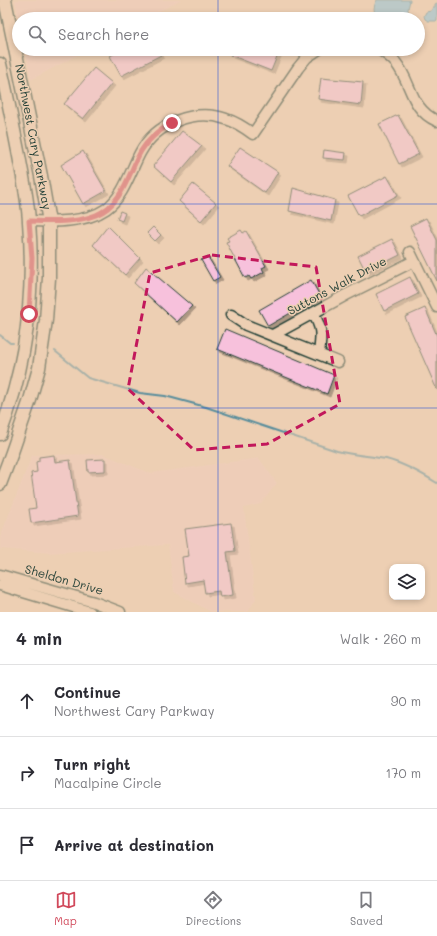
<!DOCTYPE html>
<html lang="en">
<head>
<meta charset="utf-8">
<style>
  body { margin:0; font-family:Mali,sans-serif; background:#f7f7f7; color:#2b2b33 }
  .controls { position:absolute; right:12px; bottom:12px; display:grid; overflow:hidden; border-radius:8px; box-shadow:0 2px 6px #0003 }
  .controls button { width:36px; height:36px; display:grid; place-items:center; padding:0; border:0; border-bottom:1px solid #e1e1e2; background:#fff; color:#2b2b33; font:20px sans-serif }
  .stop { position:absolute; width:12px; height:12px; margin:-9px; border:3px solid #d1495b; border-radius:50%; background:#fff }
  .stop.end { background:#d1495b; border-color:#fff; box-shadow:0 1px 4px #0008 }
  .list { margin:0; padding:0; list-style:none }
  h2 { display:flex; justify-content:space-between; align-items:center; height:52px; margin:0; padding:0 16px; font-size:17px }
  h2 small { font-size:13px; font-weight:400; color:#7c7c81 }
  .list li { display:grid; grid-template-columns:26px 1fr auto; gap:12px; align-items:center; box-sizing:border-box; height:72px; padding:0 16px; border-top:1px solid #e1e1e2 }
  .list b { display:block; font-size:15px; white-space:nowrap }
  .list p { margin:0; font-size:13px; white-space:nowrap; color:#7c7c81 }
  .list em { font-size:13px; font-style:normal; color:#7c7c81 }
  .icon { flex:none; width:22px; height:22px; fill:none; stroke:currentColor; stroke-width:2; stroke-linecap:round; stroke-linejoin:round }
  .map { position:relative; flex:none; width:437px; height:612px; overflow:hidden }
  .search { position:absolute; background:#fff; box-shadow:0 2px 6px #0003; left:12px; right:12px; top:12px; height:44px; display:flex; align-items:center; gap:10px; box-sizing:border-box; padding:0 14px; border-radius:22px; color:#7c7c81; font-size:15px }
  .sheet { height:268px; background:#fff }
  nav { display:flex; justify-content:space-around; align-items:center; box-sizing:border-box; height:56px; border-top:1px solid #e1e1e2; background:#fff; font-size:11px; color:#7c7c81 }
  nav a { display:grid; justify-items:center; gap:2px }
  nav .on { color:#d1495b }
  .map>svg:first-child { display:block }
  .built { fill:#f0cbbf }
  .water { fill:#80c2e1; stroke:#598d9c }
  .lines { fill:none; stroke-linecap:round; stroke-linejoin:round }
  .stream { stroke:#598d9c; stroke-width:2 }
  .building { fill:#f7c1dc; stroke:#1f3d34; filter:url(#shadow) }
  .minor-casing { stroke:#1f3d34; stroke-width:13 }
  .major-casing { stroke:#1f3d34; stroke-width:15 }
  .minor { stroke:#edcfb3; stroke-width:10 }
  .major { stroke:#edcfb3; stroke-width:12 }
  .route { stroke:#d1495b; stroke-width:5 }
  .marked { fill:none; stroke:#c2185b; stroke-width:3; stroke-dasharray:8 5; stroke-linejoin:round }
  .grid { fill:none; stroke:#1d4ed8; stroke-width:1; stroke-opacity:0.55 }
  .labels { text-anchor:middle; stroke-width:3; stroke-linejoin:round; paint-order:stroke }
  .street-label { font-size:12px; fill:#1f3d34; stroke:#edcfb3 }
</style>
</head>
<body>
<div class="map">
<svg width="437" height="612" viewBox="0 0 437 612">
  <defs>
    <filter id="shadow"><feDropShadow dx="3" dy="3" stdDeviation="0" flood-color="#0004"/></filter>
  </defs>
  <rect width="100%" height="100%" fill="#edcfb3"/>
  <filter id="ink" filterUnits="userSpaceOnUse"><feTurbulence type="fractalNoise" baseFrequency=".025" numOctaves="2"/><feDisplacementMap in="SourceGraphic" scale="8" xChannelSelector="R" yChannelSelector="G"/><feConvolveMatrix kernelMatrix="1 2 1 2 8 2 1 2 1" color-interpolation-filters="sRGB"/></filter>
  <g filter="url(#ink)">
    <path class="built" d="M15,0H181L145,19H19V22Z
      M25,49H89L31,80Z
      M103,454L150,473L259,458L277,483L261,504L244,508L256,599L248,612H211L174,592L168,545L50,553L0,549V537L32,455Z"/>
    <path class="water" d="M377,0H410L408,9V19H378C373,12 373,7 377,0Z
      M437,3V21H428L425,19L424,16L426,12L431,11L433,7H435V4Z"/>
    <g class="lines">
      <path class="stream" d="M0,335L10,343H13
        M55,351L88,378L140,393L165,396L206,407L337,451C354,455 370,456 386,459C405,464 421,473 437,483"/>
    </g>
    <path class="building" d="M123,49H158L161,55L121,76L110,56Z
      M232,49H280L271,71L230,55Z
      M94,68L112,83L83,119L64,104Z
      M321,78L363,82L361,105L318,99Z
      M398,115L419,154L399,164L379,124Z
      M182,131L202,146L171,182L153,166Z
      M240,147L278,172L265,193L227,166Z
      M324,150L346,153L345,160L323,158Z
      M83,151L106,191L83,204L61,165Z
      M387,176L398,195L359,216L348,196Z
      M193,184L216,203L201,221L179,201Z
      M293,188L335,200L331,221L289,211Z
      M120,211L125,213L122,221L117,219Z
      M426,218L437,240V281L410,226Z
      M108,226L140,258L125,275L93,245Z
      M153,227L161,235L155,241L147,233Z
      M241,230L243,233L246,231L266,266L262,268L264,272L251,279L249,276L245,278L226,242L229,241L227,238Z
      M392,239L400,255L366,272L358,256Z
      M208,257L220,277L213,281L201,260Z
      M146,267L192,306L177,322L134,283Z
      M410,277L418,294L384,311L376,294Z
      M311,280L320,296L268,326L259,310Z
      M425,308L437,336V390L405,317Z
      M225,329L334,375L327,394L217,349Z
      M54,455L55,462L70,460L78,516L31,523L29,509L36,508L31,473L37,472L36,462L39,461V457Z
      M105,459V471L88,472L87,460Z
      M231,523L235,551L227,552L233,595L220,597L219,591L205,593L203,580L185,583L182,557L189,556L185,529Z"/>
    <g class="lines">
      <g class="minor-casing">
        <path id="minor" d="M379,49C385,53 391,57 396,63C412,83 410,109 437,121
          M29,221C53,222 86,223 106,209C124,196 130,172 140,153C156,123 195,108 226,119C236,122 245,128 253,134L298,68L307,57L319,49
          M410,252L437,307
          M313,313C323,330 321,335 319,354
          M231,315L246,325L338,362
          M273,335L346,295L414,261
          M0,575L94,602L120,612
          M0,585L90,612"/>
      </g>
      <g class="major-casing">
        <path id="major" d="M0,64C7,94 13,125 19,156C23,178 28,200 29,222C35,294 26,366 0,434
          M0,484L11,455L30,400L39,368L46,320L49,278V222L41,176L5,0"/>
      </g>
      <use href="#minor" class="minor"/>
      <use href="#major" class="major"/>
    </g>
  </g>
  <g class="lines" filter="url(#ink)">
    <path class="route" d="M29,314L32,258L29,221C51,222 76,223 96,215C123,204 128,174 141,151C148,139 160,130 172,123"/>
  </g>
  <path d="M0 0H437V612H0ZM212,255L316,267L340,404L267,444L194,450L128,389L150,273Z" fill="#edcfb3" fill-opacity=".55" fill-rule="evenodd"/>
  <path class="marked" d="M212,255L316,267L340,404L267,444L194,450L128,389L150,273Z"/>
  <path class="grid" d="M218,0V19M218,49V612M0,204H437M0,408H437"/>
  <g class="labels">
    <g class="street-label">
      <text transform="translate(33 137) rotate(79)" y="4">Northwest Cary Parkway</text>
      <text transform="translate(337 286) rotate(-28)" y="4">Suttons Walk Drive</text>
      <text transform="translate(64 580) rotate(16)" y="4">Sheldon Drive</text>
    </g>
  </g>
</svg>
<div class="controls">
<button><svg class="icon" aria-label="layers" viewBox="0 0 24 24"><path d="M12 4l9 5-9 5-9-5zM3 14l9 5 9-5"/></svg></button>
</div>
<div class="stop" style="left:29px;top:314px"></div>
<div class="stop end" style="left:172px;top:123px"></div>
<div class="search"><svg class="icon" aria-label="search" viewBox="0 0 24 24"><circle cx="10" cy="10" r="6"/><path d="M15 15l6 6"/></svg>Search here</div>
</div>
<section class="sheet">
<h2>4 min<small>Walk · 260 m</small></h2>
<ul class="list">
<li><svg class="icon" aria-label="ahead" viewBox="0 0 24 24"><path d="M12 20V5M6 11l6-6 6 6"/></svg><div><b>Continue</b><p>Northwest Cary Parkway</p></div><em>90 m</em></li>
<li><svg class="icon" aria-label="right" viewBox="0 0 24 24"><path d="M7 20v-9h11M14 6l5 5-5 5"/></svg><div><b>Turn right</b><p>Macalpine Circle</p></div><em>170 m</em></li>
<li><svg class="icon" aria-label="arrive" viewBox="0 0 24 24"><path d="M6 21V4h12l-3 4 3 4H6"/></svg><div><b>Arrive at destination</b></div></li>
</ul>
</section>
<nav>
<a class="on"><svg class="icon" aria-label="map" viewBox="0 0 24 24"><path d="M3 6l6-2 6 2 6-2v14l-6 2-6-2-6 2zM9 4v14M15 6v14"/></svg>Map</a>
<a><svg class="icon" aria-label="directions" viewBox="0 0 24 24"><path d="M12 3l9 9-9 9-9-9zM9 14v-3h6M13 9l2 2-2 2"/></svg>Directions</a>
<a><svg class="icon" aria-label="saved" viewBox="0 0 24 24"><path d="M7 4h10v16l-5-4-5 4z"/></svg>Saved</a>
</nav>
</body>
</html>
